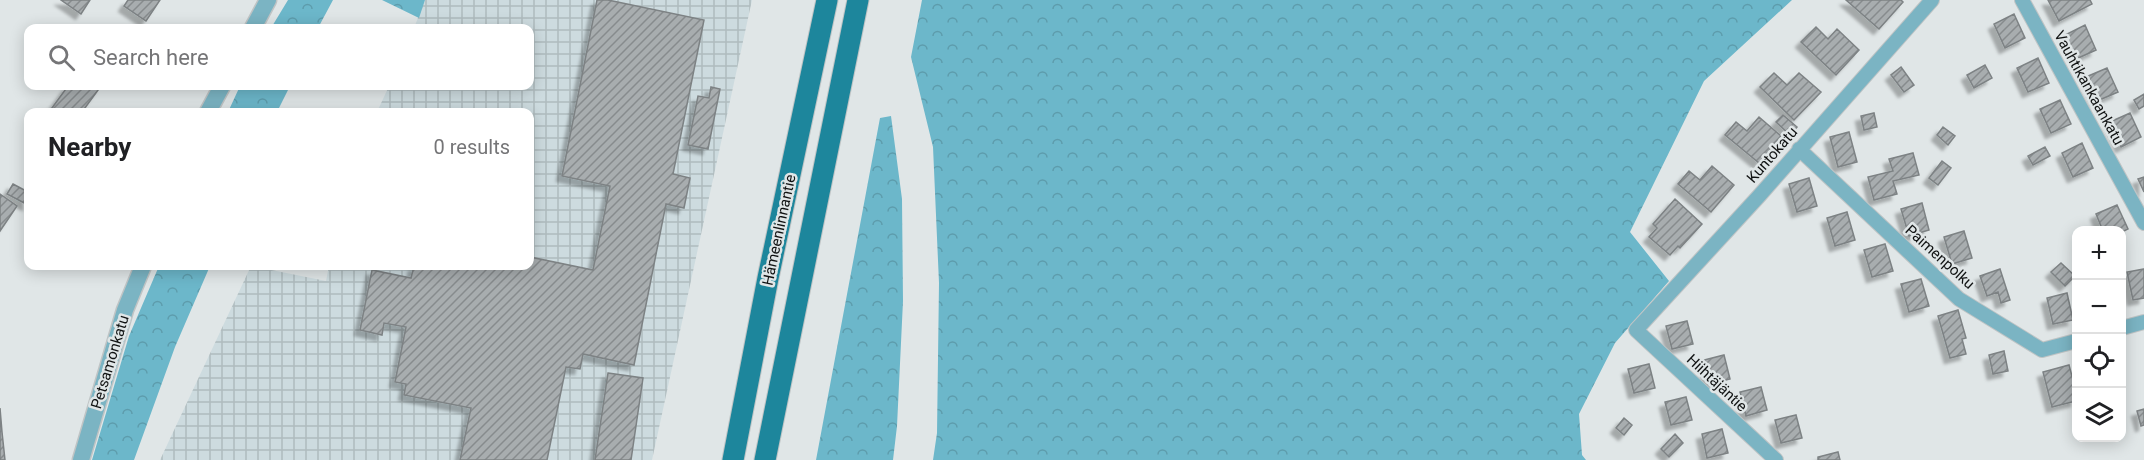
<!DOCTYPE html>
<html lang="en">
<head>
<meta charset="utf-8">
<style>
  body { margin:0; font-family:Roboto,sans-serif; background:#f6f6f6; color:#202124 }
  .controls { position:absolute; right:18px; bottom:18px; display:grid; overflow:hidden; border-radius:12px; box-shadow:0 3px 15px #0003 }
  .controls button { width:54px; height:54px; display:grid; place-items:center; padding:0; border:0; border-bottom:2px solid #e0e0e0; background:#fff; color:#202124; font:30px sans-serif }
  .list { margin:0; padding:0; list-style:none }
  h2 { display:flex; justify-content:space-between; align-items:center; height:78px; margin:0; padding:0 24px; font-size:26px }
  h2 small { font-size:20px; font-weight:400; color:#757577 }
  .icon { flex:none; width:33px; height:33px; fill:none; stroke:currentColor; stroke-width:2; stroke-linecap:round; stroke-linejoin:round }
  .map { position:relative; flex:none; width:2144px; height:460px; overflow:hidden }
  .search { position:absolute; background:#fff; box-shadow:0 3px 15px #0003; left:24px; top:24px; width:510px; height:66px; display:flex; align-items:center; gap:15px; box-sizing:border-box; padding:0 21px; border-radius:12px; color:#757577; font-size:22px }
  .panel { position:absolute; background:#fff; box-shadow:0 3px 15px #0003; left:24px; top:108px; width:510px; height:162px; border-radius:12px }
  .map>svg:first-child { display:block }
  .industrial { fill:url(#industrial-grid) }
  .forest { fill:url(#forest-crowns) }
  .building { fill:url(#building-hatch); stroke:#7d8284; stroke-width:1.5; filter:url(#shadow) }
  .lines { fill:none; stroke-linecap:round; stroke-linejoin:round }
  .minor-casing { stroke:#bfc4c5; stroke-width:16 }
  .tertiary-casing { stroke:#bfc4c5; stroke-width:19 }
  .primary-casing { stroke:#bfc4c5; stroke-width:23 }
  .minor { stroke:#7bb4c3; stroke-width:14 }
  .tertiary { stroke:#7bb4c3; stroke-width:16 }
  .primary { stroke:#1d869c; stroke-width:21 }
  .labels { text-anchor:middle; stroke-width:5; stroke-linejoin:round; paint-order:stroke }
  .street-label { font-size:15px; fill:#101212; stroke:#e0e6e7 }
</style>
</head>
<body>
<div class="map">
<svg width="2144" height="460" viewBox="0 0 2144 460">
  <defs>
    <pattern id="industrial-grid" width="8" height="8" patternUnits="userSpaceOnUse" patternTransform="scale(1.5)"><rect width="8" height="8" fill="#cddbdf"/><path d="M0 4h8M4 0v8" fill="none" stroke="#afbbbe"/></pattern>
    <pattern id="forest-crowns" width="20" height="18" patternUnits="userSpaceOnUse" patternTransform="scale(1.5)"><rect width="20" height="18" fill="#6cb7ca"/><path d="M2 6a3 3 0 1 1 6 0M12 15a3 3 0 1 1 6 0" fill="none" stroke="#5d9cac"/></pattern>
    <pattern id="building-hatch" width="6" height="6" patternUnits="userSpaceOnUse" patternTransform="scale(1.5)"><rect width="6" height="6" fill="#a8adaf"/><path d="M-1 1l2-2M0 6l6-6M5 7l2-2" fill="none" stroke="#878b8d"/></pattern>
    <filter id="shadow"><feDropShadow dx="-5.5" dy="5.5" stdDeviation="1.5" flood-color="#0004"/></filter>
  </defs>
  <rect width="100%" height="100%" fill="#e0e6e7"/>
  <path class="industrial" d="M425,0H752L652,460H160L251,266L326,281L329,266H530V112H377L389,86H530V28H414Z"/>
  <path class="forest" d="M288,0H333L318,28H271Z
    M382,0H425L419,18Z
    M922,0H1792L1704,81L1630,232L1669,281L1615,343L1579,414L1582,455L1586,460H933L937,433L939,283L933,147L911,57Z
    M240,86H290L277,112H228Z
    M891,116L902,199L903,301L897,426L893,460H816L880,118Z
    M159,266H210L175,347L134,460H92L129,336Z"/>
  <path class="building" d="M61,0H90L81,14Z
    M128,0H160L146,21L124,6Z
    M597,0H608L704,20L673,174L690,178L684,208L666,204L634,365L583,354L580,369L566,367L547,460H460L471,408L404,395L406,384L395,382L406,327L384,323L382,335L360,330L372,270L411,278L414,266H530V257L593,270L610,186L562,176Z
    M1846,0H1901L1903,2L1879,29Z
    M2048,0H2090L2092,4L2059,21Z
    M2014,14L2025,38L2005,48L1994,24Z
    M2085,25L2096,50L2076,59L2065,35Z
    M1816,27L1828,39L1837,29L1859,50L1836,75L1801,42Z
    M2038,58L2049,83L2028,92L2017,68Z
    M1985,65L1992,78L1974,88L1967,75Z
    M1901,67L1914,85L1904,92L1891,75Z
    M2107,68L2118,92L2097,101L2086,77Z
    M1774,73L1787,85L1799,73L1821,92L1794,120L1760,87Z
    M68,86H101L82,112H49Z
    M711,87L720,89L708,149L688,145L698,96L709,98Z
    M2144,94V106L2139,109L2134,100Z
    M2060,100L2071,124L2051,133L2040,109Z
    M1874,113L1877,127L1864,130L1861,116Z
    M2130,113L2141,137L2121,147L2110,122Z
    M1783,115L1797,127L1790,135L1776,122Z
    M1759,117L1781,136L1759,163L1725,135L1736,122L1747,131Z
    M1943,127L1955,136L1948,145L1937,135Z
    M1849,132L1857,162L1838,167L1830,137Z
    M2082,143L2093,168L2073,177L2062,153Z
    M2045,147L2050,156L2033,165L2028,156Z
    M1913,153L1919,175L1893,181L1897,194L1874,200L1868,177L1893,171L1889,159Z
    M1942,161L1951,168L1938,185L1929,178Z
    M1712,166L1734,185L1711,212L1678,184L1689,171L1700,180Z
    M2144,177V192L2138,179Z
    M1809,178L1817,206L1797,212L1789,184Z
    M13,184L28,192V205L7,194Z
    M0,194L17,206L0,231Z
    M1675,199L1702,224L1680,248L1678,246L1670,255L1649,237L1657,228L1653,224Z
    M1922,203L1929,230L1909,236L1901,209Z
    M2117,205L2128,229L2122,232L2103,231L2096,214Z
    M1847,212L1855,240L1835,246L1827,218Z
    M1964,231L1972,258L1952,264L1944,237Z
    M1885,244L1893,271L1872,277L1864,250Z
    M2061,263L2075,276L2065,286L2051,272Z
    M2000,269L2010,300L2001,303L1998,292L1987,296L1980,276Z
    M2144,269V298L2133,300L2127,272Z
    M1921,279L1929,306L1909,312L1901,284Z
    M2067,293L2073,320L2053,324L2047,298Z
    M1958,310L1966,338L1962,339L1966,354L1950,358L1938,316Z
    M1687,321L1693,344L1672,349L1666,326Z
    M2004,351L2008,371L1993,374L1989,355Z
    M1724,355L1730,379L1709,384L1704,360Z
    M1649,364L1655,388L1634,393L1628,369Z
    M2069,365L2076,391V401L2052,407L2043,372Z
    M608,373L643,378L631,460H595Z
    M1761,387L1767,410L1746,416L1740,392Z
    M1686,397L1692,420L1671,425L1665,402Z
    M0,408L2,432L5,460H0Z
    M2144,409V425L2141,426L2137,411Z
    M1796,415L1802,438L1781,443L1775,420Z
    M1624,418L1632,425L1624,435L1616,428Z
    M1722,429L1728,453L1707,458L1702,434Z
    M1675,434L1683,443L1669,457L1661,449Z
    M1838,452L1840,460H1818V457Z"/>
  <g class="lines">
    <g class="minor-casing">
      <path id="minor" d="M2022,0L2144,223
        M1799,149L1959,299L2042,350L2076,341
        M2122,328L2144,322
        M1776,460L1636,330L1759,196L1932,0"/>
    </g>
    <g class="tertiary-casing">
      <path id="tertiary" d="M253,28L268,0
        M208,112L222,86
        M81,460L125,310L143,266"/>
    </g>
    <g class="primary-casing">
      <path id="primary" d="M733,460L768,278L827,0
        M765,460L858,0"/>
    </g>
    <use href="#minor" class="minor"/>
    <use href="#tertiary" class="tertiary"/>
    <use href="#primary" class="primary"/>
  </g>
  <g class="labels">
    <g class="street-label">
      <text transform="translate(2089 88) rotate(61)" y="5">Vauhtikankaankatu</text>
      <text transform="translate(1772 155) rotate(-49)" y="5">Kuntokatu</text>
      <text transform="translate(779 230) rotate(-78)" y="5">Hämeenlinnantie</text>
      <text transform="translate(1940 257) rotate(42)" y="5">Paimenpolku</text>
      <text transform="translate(110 362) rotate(-73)" y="5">Petsamonkatu</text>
      <text transform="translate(1717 383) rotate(43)" y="5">Hiihtäjäntie</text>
    </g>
  </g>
</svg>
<div class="controls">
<button>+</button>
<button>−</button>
<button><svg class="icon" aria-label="locate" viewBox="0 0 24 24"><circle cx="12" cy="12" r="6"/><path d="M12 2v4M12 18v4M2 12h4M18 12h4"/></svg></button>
<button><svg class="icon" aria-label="layers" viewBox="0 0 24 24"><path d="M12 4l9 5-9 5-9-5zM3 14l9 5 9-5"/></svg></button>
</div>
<div class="search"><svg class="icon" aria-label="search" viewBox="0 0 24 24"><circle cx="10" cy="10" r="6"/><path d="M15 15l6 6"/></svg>Search here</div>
<section class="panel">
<h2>Nearby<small>0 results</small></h2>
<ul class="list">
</ul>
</section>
</div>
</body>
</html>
